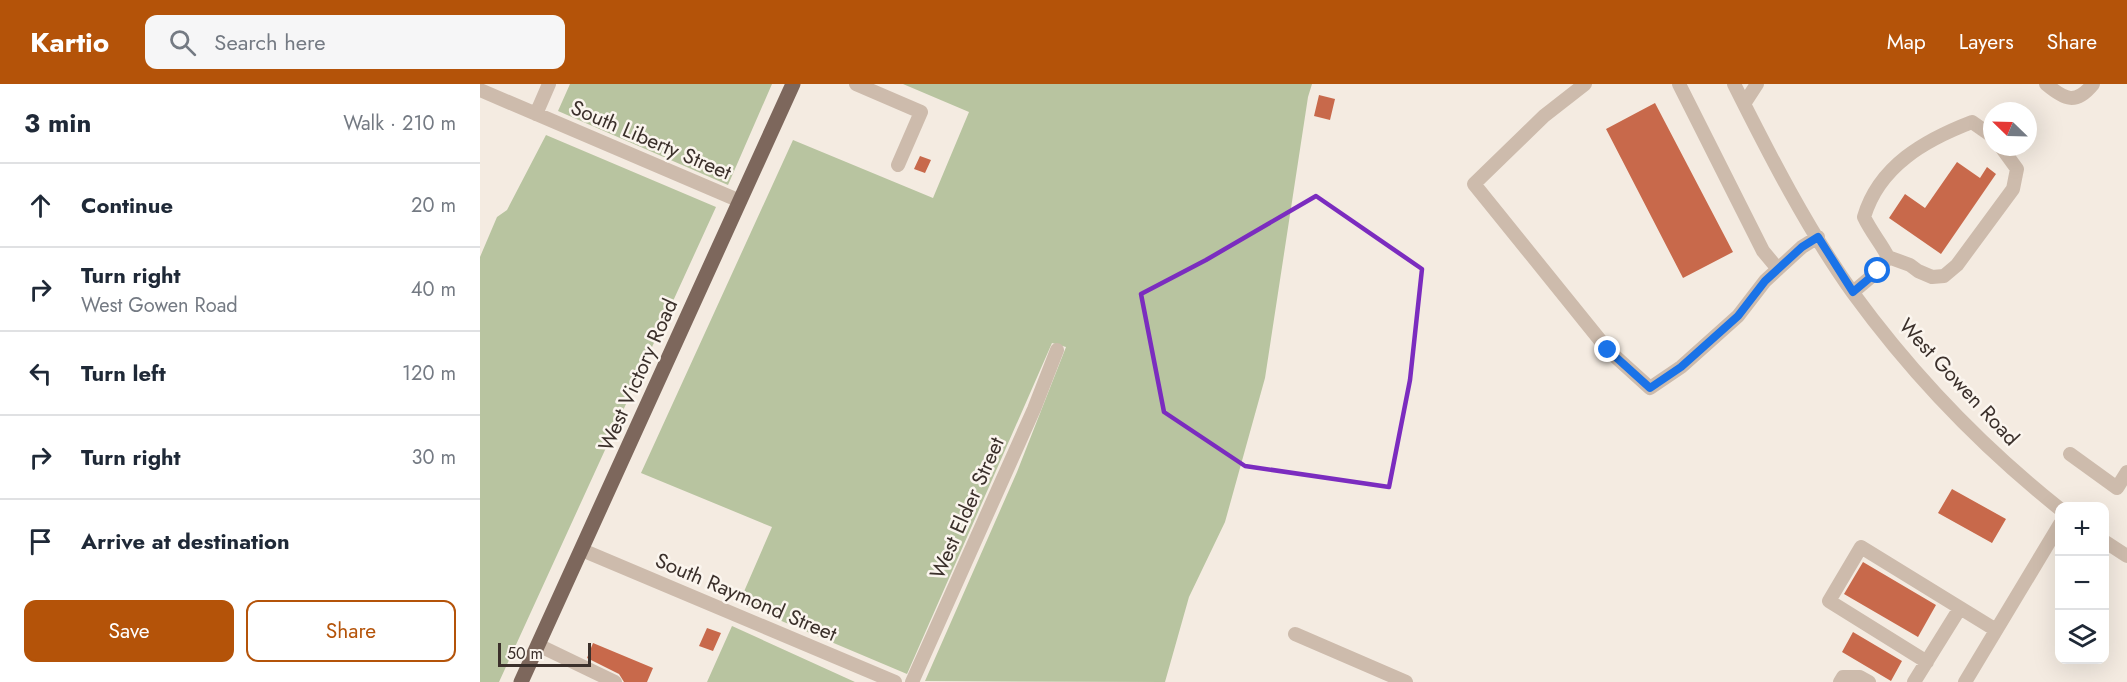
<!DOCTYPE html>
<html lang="en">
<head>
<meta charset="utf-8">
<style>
  body { margin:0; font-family:Jost,sans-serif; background:#f6f6f7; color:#1f2937 }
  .controls { position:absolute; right:18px; bottom:18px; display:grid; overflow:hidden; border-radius:12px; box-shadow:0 6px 24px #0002 }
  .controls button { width:54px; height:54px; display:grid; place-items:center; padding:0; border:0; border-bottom:2px solid #e0e1e3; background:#fff; color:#1f2937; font:30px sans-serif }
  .compass { position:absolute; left:1503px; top:18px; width:54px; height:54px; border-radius:50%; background:#fff; box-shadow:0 6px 24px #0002; rotate:293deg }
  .scale { position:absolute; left:18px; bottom:15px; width:93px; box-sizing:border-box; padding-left:6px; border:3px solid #3b302b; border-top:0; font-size:16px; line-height:21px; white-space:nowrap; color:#3b302b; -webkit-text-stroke:4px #fbf5ee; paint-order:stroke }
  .stop { position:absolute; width:18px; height:18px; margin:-14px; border:4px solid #1a73e8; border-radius:50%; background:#fff }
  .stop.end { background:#1a73e8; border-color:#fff; box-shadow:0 2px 6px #0008 }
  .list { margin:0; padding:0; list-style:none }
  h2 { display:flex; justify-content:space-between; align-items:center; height:78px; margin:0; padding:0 24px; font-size:26px }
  h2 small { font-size:20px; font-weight:400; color:#747a83 }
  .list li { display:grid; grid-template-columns:39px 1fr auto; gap:18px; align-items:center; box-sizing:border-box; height:84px; padding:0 24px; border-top:2px solid #e0e1e3 }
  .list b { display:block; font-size:22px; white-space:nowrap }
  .list p { margin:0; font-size:20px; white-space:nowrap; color:#747a83 }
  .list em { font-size:20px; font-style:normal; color:#747a83 }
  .actions { display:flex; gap:12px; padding:18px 24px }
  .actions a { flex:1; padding:14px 0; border:2px solid #b45309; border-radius:12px; text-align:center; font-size:21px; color:#b45309 }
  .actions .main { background:#b45309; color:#fff }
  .icon { flex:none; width:33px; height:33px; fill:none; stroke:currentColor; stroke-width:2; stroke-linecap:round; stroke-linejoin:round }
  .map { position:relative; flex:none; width:1647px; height:598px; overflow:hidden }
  header { display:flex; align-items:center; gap:36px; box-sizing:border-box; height:84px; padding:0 30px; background:#b45309; color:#fff }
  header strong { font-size:28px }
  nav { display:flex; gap:33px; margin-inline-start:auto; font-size:21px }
  .search { width:420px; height:54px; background:#f6f6f7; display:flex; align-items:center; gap:15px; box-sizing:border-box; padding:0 21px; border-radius:12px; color:#747a83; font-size:22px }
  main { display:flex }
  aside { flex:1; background:#fff }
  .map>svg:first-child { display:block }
  .green { fill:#b8c4a0 }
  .building { fill:#c8694b }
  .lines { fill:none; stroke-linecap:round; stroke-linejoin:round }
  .minor { stroke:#cdbbac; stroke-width:14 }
  .major { stroke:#7d675c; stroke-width:15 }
  .route { stroke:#1a73e8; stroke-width:8 }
  .marked { fill:none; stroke:#7b2cbf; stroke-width:4.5; stroke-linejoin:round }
  .labels { text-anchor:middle; stroke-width:5; stroke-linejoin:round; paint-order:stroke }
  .street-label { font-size:21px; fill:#3b302b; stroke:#fbf5ee }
</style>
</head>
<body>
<header>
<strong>Kartio</strong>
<div class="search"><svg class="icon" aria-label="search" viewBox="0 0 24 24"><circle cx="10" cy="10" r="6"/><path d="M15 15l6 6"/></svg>Search here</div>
<nav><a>Map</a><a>Layers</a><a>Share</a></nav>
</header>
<main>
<aside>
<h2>3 min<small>Walk · 210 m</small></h2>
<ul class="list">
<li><svg class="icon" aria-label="ahead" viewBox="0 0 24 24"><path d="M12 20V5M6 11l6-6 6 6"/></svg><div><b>Continue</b></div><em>20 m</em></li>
<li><svg class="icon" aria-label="right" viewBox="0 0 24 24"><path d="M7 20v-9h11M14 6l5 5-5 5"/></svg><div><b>Turn right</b><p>West Gowen Road</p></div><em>40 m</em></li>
<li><svg class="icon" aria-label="left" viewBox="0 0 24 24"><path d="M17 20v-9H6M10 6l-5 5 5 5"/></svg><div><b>Turn left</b></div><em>120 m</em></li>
<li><svg class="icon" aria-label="right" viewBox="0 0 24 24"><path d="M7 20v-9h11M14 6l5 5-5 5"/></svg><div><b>Turn right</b></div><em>30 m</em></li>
<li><svg class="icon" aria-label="arrive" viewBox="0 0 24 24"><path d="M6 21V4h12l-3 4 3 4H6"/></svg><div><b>Arrive at destination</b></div></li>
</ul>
<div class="actions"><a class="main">Save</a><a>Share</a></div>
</aside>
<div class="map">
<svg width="1647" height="598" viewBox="0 0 1647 598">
  <rect width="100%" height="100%" fill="#f4ebe1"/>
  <path class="green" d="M90,0H292L248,101L78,27Z
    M423,0H832L828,13L785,294L745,438L709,513L685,598L445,597L537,388L586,263L572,259L427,590L259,519L292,443L161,389L313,56L453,114L489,28Z
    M66,51L236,123L19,598H0V173L17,133L27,126Z
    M252,542L375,598H227Z"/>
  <path class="building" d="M839,11L855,15L850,36L834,32Z
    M1175,19L1253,168L1203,194L1126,45Z
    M440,72L451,76L445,89L434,85Z
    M1477,78L1500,94L1507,83L1516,90L1461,170L1409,134L1425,110L1445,124Z
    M1472,405L1526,435L1512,459L1458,429Z
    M1383,478L1456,521L1438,553L1364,510Z
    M227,544L241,549L233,567L219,562Z
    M1373,548L1422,577L1411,597L1362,568Z
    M113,559L173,584L167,598H144L139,590L107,574Z"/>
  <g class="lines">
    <path class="minor" d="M376,0L441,28L418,81
      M1105,0L1064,32L994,100L1128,266L1170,304L1201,283L1258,232L1285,197L1322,163L1338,153
      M1199,0L1283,167L1298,185
      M1254,0C1289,70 1328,146 1373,209C1432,290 1501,362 1580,425
      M1566,0C1585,16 1596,21 1613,0
      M0,6L260,117
      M1264,20L1277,0
      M56,30L69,0
      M1512,52L1492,38C1445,56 1399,82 1384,133C1391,148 1401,159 1408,173L1430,181L1438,187L1452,193L1464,192L1477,181L1533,105L1537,85L1521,63
      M1373,208L1398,187L1408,173
      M1590,370L1637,404L1647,388
      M1624,457L1647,472
      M102,466L415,598
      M815,550L926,598
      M58,561L135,598
      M1447,578L1349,517L1381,463L1516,546
      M432,598L554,325L577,266
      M1360,598L1363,593H1380L1389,598
      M1434,598L1480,524
      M1485,598L1580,440"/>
    <path class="major" d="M41,598L313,0"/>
  </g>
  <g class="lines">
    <path class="route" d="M1128,266L1170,304L1201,283L1258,232L1285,197L1322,163L1338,153L1373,208L1398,187"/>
  </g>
  <path class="marked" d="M836,112L942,185L930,296L909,403L765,382L684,328L661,210L726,176Z"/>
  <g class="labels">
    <g class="street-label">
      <text transform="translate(171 56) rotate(23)" y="7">South Liberty Street</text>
      <text transform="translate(158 291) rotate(-66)" y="7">West Victory Road</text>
      <text transform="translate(1479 298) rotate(47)" y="7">West Gowen Road</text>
      <text transform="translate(487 424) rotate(-66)" y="7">West Elder Street</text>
      <text transform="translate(266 513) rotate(23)" y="7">South Raymond Street</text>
    </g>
  </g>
</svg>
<div class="controls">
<button>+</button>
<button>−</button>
<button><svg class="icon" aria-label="layers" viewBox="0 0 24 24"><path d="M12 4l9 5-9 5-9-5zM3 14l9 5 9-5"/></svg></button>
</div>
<svg class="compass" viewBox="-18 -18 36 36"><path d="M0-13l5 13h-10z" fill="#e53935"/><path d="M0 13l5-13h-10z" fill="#747a83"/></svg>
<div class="scale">50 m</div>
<div class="stop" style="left:1398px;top:187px"></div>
<div class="stop end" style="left:1128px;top:266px"></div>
</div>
</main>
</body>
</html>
